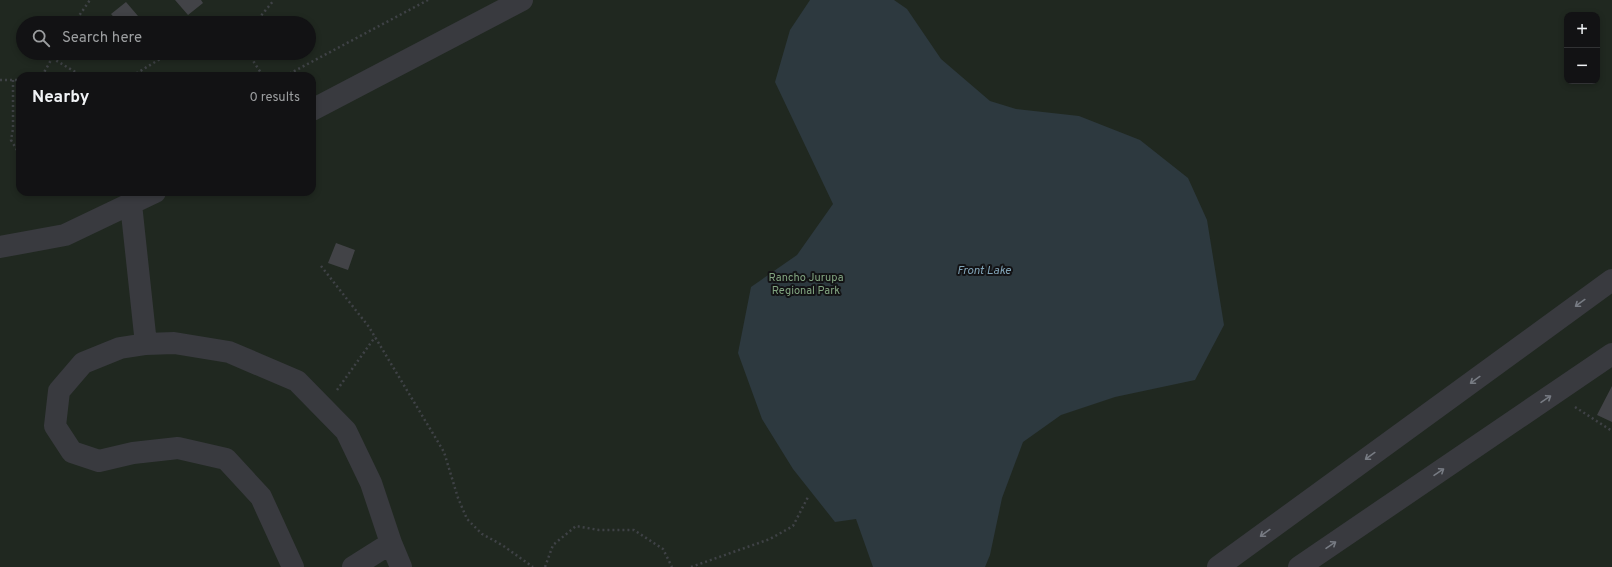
<!DOCTYPE html>
<html lang="en">
<head>
<meta charset="utf-8">
<style>
  body { margin:0; font-family:Overpass,sans-serif; background:#1b1b1d; color:#f1f3f6 }
  .controls { position:absolute; right:12px; top:12px; display:grid; overflow:hidden; border-radius:8px; box-shadow:0 2px 6px #0003 }
  .controls button { width:36px; height:36px; display:grid; place-items:center; padding:0; border:0; border-bottom:1px solid #313234; background:#121214; color:#f1f3f6; font:20px sans-serif }
  .list { margin:0; padding:0; list-style:none }
  h2 { display:flex; justify-content:space-between; align-items:center; height:52px; margin:0; padding:0 16px; font-size:17px }
  h2 small { font-size:13px; font-weight:400; color:#9c9ea0 }
  .icon { flex:none; width:22px; height:22px; fill:none; stroke:currentColor; stroke-width:2; stroke-linecap:round; stroke-linejoin:round }
  .map { position:relative; flex:none; width:1612px; height:567px; overflow:hidden }
  .search { position:absolute; background:#121214; box-shadow:0 2px 6px #0003; left:16px; top:16px; width:300px; height:44px; display:flex; align-items:center; gap:10px; box-sizing:border-box; padding:0 14px; border-radius:22px; color:#9c9ea0; font-size:15px }
  .panel { position:absolute; background:#121214; box-shadow:0 2px 6px #0003; left:16px; top:72px; width:300px; height:124px; border-radius:12px }
  .map>svg:first-child { display:block }
  .green { fill:#202820; fill-rule:evenodd }
  .water { fill:#2d393f }
  .building { fill:#424347 }
  .lines { fill:none; stroke-linecap:round; stroke-linejoin:round }
  .path { stroke:#3f4246; stroke-width:2.5; stroke-dasharray:2 3; stroke-linecap:butt }
  .minor { stroke:#393a3f; stroke-width:22 }
  .oneway { stroke:#777b83 }
  .labels { text-anchor:middle; stroke-width:4; stroke-linejoin:round; paint-order:stroke }
  .park-label { font-size:11px; fill:#82a581; stroke:#131315 }
  .water-label { font-size:12px; font-style:italic; fill:#80a3b6; stroke:#131315 }
</style>
</head>
<body>
<div class="map">
<svg width="1612" height="567" viewBox="0 0 1612 567">
  <rect width="100%" height="100%" fill="#18181a"/>
  <path class="green" d="M0,0H1612V567H0ZM1567,15H1597V81H1567ZM23,23H309V53H23ZM20,76H312V192H20Z"/>
  <path class="water" d="M810,0H894L907,9L941,59L990,101L1016,109L1079,116L1140,140L1188,178L1207,220L1224,325L1195,380L1115,397L1061,415L1023,442L1002,498L990,555L985,567H873L856,519L835,522L793,469L762,419L738,353L751,287L797,255L833,204L775,82L790,30Z"/>
  <path class="building" d="M175,0H201L203,3L188,15Z
    M126,2L144,23H119L111,14Z
    M336,243L355,250L348,270L328,263Z
    M1612,386V422L1597,415Z"/>
  <g class="lines">
    <path class="path" d="M74,23L90,0
      M255,23L274,0
      M248,53L263,76
      M52,58L82,76
      M42,76L55,53
      M132,76L165,56L181,53
      M285,76L428,0
      M0,80H20
      M13,80V129L11,140L20,155
      M57,192L61,195L64,192
      M321,266L369,327L444,452L458,498L467,519L482,534L502,545L533,567
      M337,390L375,337
      M1575,407L1612,431
      M545,567L553,545L576,526L599,530H634L663,549L672,567
      M691,567L770,539L793,526L808,497"/>
    <path class="minor" d="M312,110L522,0
      M131,204L146,344
      M0,247L65,235L155,192
      M293,567L261,497L226,459L178,448L133,453L99,461L72,452L55,426L59,391L83,363L120,348L146,344L174,343L229,352L297,381L346,431L371,483L391,543L401,567
      M353,567L391,543
      M1218,567L1612,280
      M1299,567L1612,354"/>
  </g>
  <defs><path id="oneway-shaft" d="M-6 0H5M1.5-3L5.5 0L1.5 3" fill="none" stroke-width="1.6" stroke-linecap="round" stroke-linejoin="round"/></defs>
  <g class="oneway">
    <use href="#oneway-shaft" transform="translate(1580 303) rotate(144)"/>
    <use href="#oneway-shaft" transform="translate(1475 380) rotate(144)"/>
    <use href="#oneway-shaft" transform="translate(1546 399) rotate(-34)"/>
    <use href="#oneway-shaft" transform="translate(1370 456) rotate(144)"/>
    <use href="#oneway-shaft" transform="translate(1439 472) rotate(-34)"/>
    <use href="#oneway-shaft" transform="translate(1265 533) rotate(144)"/>
    <use href="#oneway-shaft" transform="translate(1331 545) rotate(-34)"/>
  </g>
  <g class="labels">
    <g class="park-label">
      <text x="806" y="281">Rancho Jurupa<tspan x="806" dy="13">Regional Park</tspan></text>
    </g>
    <g class="water-label">
      <text x="984" y="274">Front Lake</text>
    </g>
  </g>
</svg>
<div class="controls">
<button>+</button>
<button>−</button>
</div>
<div class="search"><svg class="icon" aria-label="search" viewBox="0 0 24 24"><circle cx="10" cy="10" r="6"/><path d="M15 15l6 6"/></svg>Search here</div>
<section class="panel">
<h2>Nearby<small>0 results</small></h2>
<ul class="list">
</ul>
</section>
</div>
</body>
</html>
